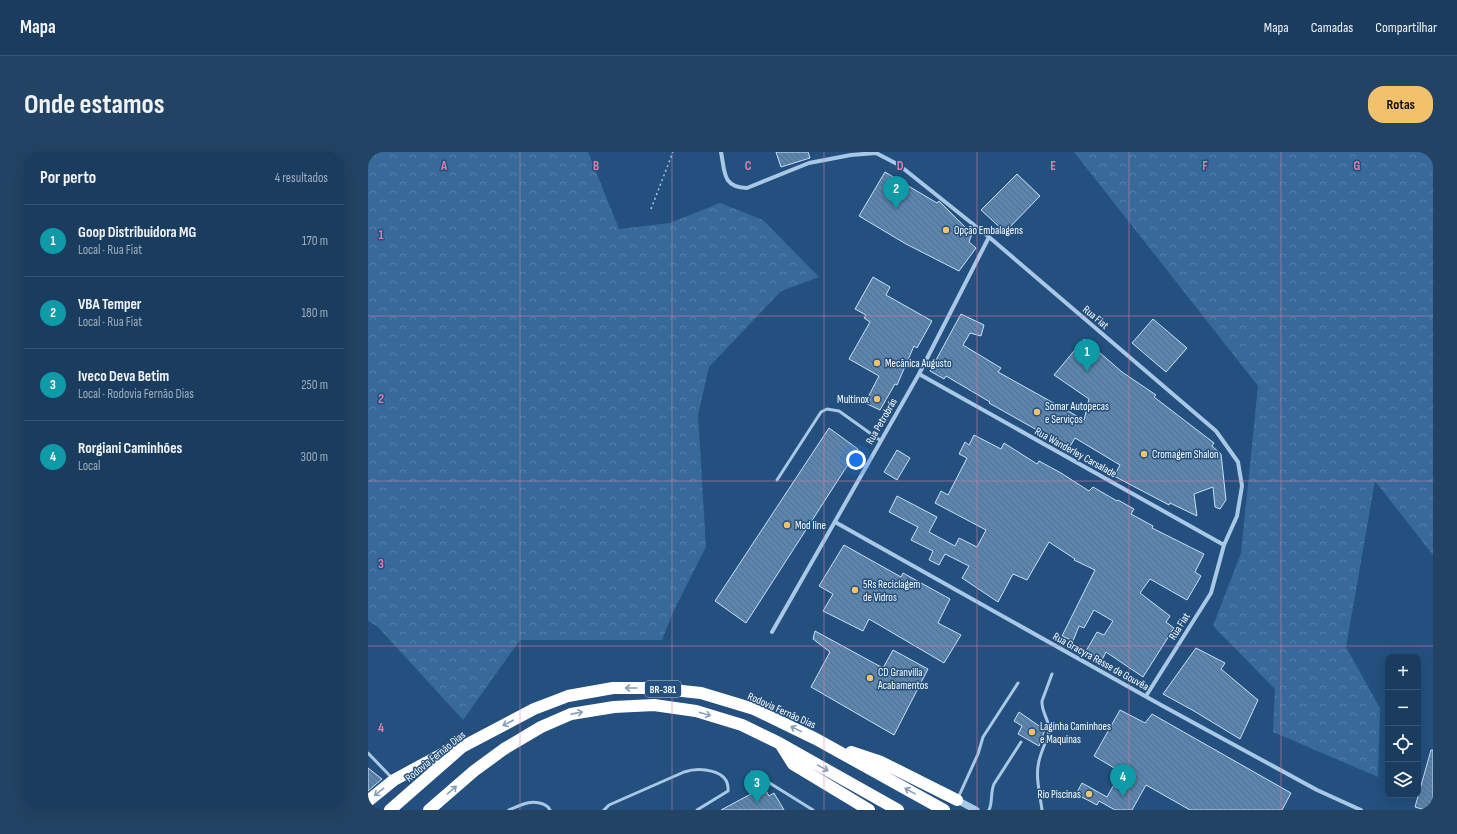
<!DOCTYPE html>
<html lang="pt">
<head>
<meta charset="utf-8">
<style>
  body { margin:0; font-family:"Sofia Sans Condensed",sans-serif; background:#234364; color:#f1f3f6 }
  .controls { position:absolute; right:12px; bottom:12px; display:grid; overflow:hidden; border-radius:8px; box-shadow:0 4px 16px #0002 }
  .controls button { width:36px; height:36px; display:grid; place-items:center; padding:0; border:0; border-bottom:1px solid #385673; background:#1a3c5e; color:#f1f3f6; font:20px sans-serif }
  .you { position:absolute; left:488px; top:308px; width:14px; height:14px; margin:-10px; border:3px solid #fff; border-radius:50%; background:#1a73e8; box-shadow:0 0 0 6px #1a73e833 }
  .badge { display:grid; place-items:center; width:26px; height:26px; border-radius:50%; background:#f1c26b; color:#fff; font-size:13px; font-weight:700 }
  .pin { position:absolute; translate:-50% -33px; filter:drop-shadow(0 1px 2px #0008) }
  .pin::after { content:''; position:absolute; top:21px; width:14px; height:12px; background:inherit; clip-path:polygon(0 0,100% 0,50% 100%) }
  .list { margin:0; padding:0; list-style:none }
  h2 { display:flex; justify-content:space-between; align-items:center; height:52px; margin:0; padding:0 16px; font-size:17px }
  h2 small { font-size:13px; font-weight:400; color:#9fadbc }
  .list li { display:grid; grid-template-columns:26px 1fr auto; gap:12px; align-items:center; box-sizing:border-box; height:72px; padding:0 16px; border-top:1px solid #385673 }
  .list b { display:block; font-size:15px; white-space:nowrap }
  .list p { margin:0; font-size:13px; white-space:nowrap; color:#9fadbc }
  .list em { font-size:13px; font-style:normal; color:#9fadbc }
  .icon { flex:none; width:22px; height:22px; fill:none; stroke:currentColor; stroke-width:2; stroke-linecap:round; stroke-linejoin:round }
  .map { position:relative; flex:none; width:1065px; height:658px; overflow:hidden; border-radius:16px }
  header { display:flex; align-items:center; gap:24px; box-sizing:border-box; height:56px; padding:0 20px; background:#1a3c5e; border-bottom:1px solid #385673 }
  header strong { font-size:19px }
  nav { display:flex; gap:22px; margin-inline-start:auto; font-size:14px }
  .intro { display:flex; align-items:center; justify-content:space-between; box-sizing:border-box; height:96px; padding:0 24px }
  h1 { margin:0; font-size:28px }
  .button { padding:10px 18px; border-radius:16px; background:#f1c26b; color:#111; font-size:14px; font-weight:700 }
  main { display:flex; gap:24px; padding:0 24px }
  aside { flex:1; background:#1a3c5e; border-radius:16px; box-shadow:0 4px 16px #0002 }
  .map>svg:first-child { display:block }
  .forest { fill:url(#forest-crowns) }
  .building { fill:url(#building-back-hatch); stroke:#cbe0f5 }
  .lines { fill:none; stroke-linecap:round; stroke-linejoin:round }
  .path { stroke:#a8c8e6; stroke-width:1.5; stroke-dasharray:2 3; stroke-linecap:butt }
  .service { stroke:#a8c8e6; stroke-width:3 }
  .minor { stroke:#a8c8e6; stroke-width:4 }
  .tertiary { stroke:#a8c8e6; stroke-width:7 }
  .motorway { stroke:#fff; stroke-width:12 }
  .oneway { stroke:#869fb8 }
  .grid { fill:none; stroke:#dd80a5; stroke-width:1; stroke-opacity:0.55 }
  .poi-dot { fill:#f1c26b; stroke:#23507e; stroke-width:1.5 }
  .labels { text-anchor:middle; stroke-width:3; stroke-linejoin:round; paint-order:stroke }
  .shield { fill:#23507e; stroke:#bdcad8; stroke-width:1 }
  .shield-label { font-size:10px; font-weight:bold; fill:#fff }
  .poi-label { font-size:11px; fill:#fff; stroke:#23507e; text-anchor:start }
  .street-label { font-size:11px; fill:#fff; stroke:#23507e }
  .grid-label { font-size:13px; text-anchor:middle; font-weight:bold; fill:#dd80a5; stroke:#23507e; stroke-width:3; stroke-linejoin:round; paint-order:stroke }
</style>
</head>
<body>
<header>
<strong>Mapa</strong>
<nav><a>Mapa</a><a>Camadas</a><a>Compartilhar</a></nav>
</header>
<div class="intro"><h1>Onde estamos</h1><a class="button">Rotas</a></div>
<main>
<aside>
<h2>Por perto<small>4 resultados</small></h2>
<ul class="list">
<li><span class="badge" style="background:#0f9aa8">1</span><div><b>Goop Distribuidora MG</b><p>Local · Rua Fiat</p></div><em>170 m</em></li>
<li><span class="badge" style="background:#0f9aa8">2</span><div><b>VBA Temper</b><p>Local · Rua Fiat</p></div><em>180 m</em></li>
<li><span class="badge" style="background:#0f9aa8">3</span><div><b>Iveco Deva Betim</b><p>Local · Rodovia Fernão Dias</p></div><em>250 m</em></li>
<li><span class="badge" style="background:#0f9aa8">4</span><div><b>Rorgiani Caminhões</b><p>Local</p></div><em>300 m</em></li>
</ul>
</aside>
<div class="map">
<svg width="1065" height="658" viewBox="0 0 1065 658">
  <defs>
    <pattern id="forest-crowns" width="20" height="18" patternUnits="userSpaceOnUse"><rect width="20" height="18" fill="#376a9b"/><path d="M2 6a3 3 0 1 1 6 0M12 15a3 3 0 1 1 6 0" fill="none" stroke="#5580aa"/></pattern>
    <pattern id="building-back-hatch" width="6" height="6" patternUnits="userSpaceOnUse"><rect width="6" height="6" fill="#5c85ae"/><path d="M-1 5l2 2M0 0l6 6M5-1l2 2" fill="none" stroke="#566e87"/></pattern>
  </defs>
  <rect width="100%" height="100%" fill="#23507e"/>
  <path class="forest" d="M0,0H220L251,77L302,71L352,51L395,68L451,125L413,139L341,215L330,263L338,395L305,460L294,488H152L95,568L9,474L0,469Z
    M706,0H1065V403L1007,329L978,495L1012,556L1010,625L905,580L907,537L845,474L873,401L890,234Z"/>
  <path class="building" d="M408,0H440L442,6L413,15Z
    M517,20L569,51L571,49L604,82L601,90L608,96L591,119L538,92L491,64Z
    M649,22L672,44L637,80L613,58Z
    M505,125L522,135L518,143L564,169L549,196L546,194L529,233L527,232L512,258L497,251L511,224L481,207L502,170L496,166L498,163L487,157Z
    M593,162L616,173L613,184L602,181L595,193L633,216L630,220L716,268L721,247L686,223L716,187L754,220L788,243L786,245L846,291L844,294L853,302L858,348L852,357L847,355L845,335L826,342L829,364L802,351L801,353L746,324L752,313L707,286L701,296L621,251L622,250L578,224L576,227L562,219Z
    M785,167L819,196L798,220L764,191Z
    M461,276L490,297L378,471L347,449Z
    M606,283L633,297L636,291L669,312L671,309L693,321L721,339L725,335L749,349L750,348L766,357L763,362L785,374L784,376L836,402L827,420L833,424L819,448L782,427L772,441L802,464L798,470L806,476L775,525L738,500L734,508L718,499L729,480L736,483L745,469L726,458L716,476L711,474L705,489L694,484L727,418L706,408L707,407L681,390L659,428L645,422L630,450L594,426L601,414L577,402L571,413L561,408L565,399L543,388L550,375L521,360L529,344L569,365L561,380L587,394L591,386L609,395L618,378L567,351L573,339L580,343L599,306L591,302L597,290L601,293Z
    M529,298L542,306L529,328L516,320Z
    M476,393L533,425L535,421L582,447L570,471L593,483L576,511L501,467L495,479L455,459L465,442L451,434Z
    M447,479L515,516L525,498L560,517L526,583L443,535L462,500L445,487Z
    M828,496L857,511L853,517L890,548L872,587L826,559L795,542Z
    M752,558L777,571L784,562L923,641L914,658H822L778,633L764,658H747L731,649L729,653L708,642L714,631L739,645L753,620L726,604Z
    M651,560L677,578L671,594L650,582L654,574L646,569Z
    M1063,598H1065V658H1057L1047,655Z
    M0,616L14,627L0,639Z
    M396,635L401,644L406,641L416,658H353Z"/>
  <g class="lines">
    <path class="path" d="M283,57L305,0"/>
    <path class="service" d="M409,328L453,260L459,257L471,259L513,289
      M0,601L24,626
      M384,620L445,658
      M590,646L610,602L615,585L650,531
      M141,658C153,653 163,647 175,652C179,654 180,654 182,658
      M236,658L241,653L316,620C331,615 362,617 360,639L329,658
      M621,658C625,650 622,641 626,632L653,590
      M674,658C672,642 667,624 671,609C673,599 679,589 681,579C682,569 673,560 674,549L684,522"/>
    <path class="minor" d="M353,0C357,19 354,36 379,36L441,11L483,3L508,1L531,13L621,85L848,279L870,310L874,334L869,364L856,393L843,441L778,544
      M551,222L856,393
      M467,370L793,553L949,638L993,658
      M404,480L551,222L621,85"/>
    <path class="tertiary" d="M589,648L608,658"/>
    <path class="motorway" d="M413,593L425,612L501,658
      M483,600L513,610L589,648
      M0,649L26,628L76,601L87,597
      M22,658L94,595L166,557L200,544L245,536H286L333,541L386,557L448,587L576,658
      M61,658L106,619L136,597L173,575L203,562L246,555L286,553L328,559L374,573L411,591L530,658"/>
  </g>
  <defs><path id="oneway-shaft" d="M-6 0H5M1.5-3L5.5 0L1.5 3" fill="none" stroke-width="1.6" stroke-linecap="round" stroke-linejoin="round"/></defs>
  <g class="oneway">
    <use href="#oneway-shaft" transform="translate(263 536) rotate(180)"/>
    <use href="#oneway-shaft" transform="translate(209 561) rotate(-11)"/>
    <use href="#oneway-shaft" transform="translate(337 562) rotate(17)"/>
    <use href="#oneway-shaft" transform="translate(140 571) rotate(152)"/>
    <use href="#oneway-shaft" transform="translate(428 577) rotate(-154)"/>
    <use href="#oneway-shaft" transform="translate(455 616) rotate(29)"/>
    <use href="#oneway-shaft" transform="translate(84 638) rotate(-41)"/>
    <use href="#oneway-shaft" transform="translate(542 639) rotate(-151)"/>
    <use href="#oneway-shaft" transform="translate(11 640) rotate(141)"/>
  </g>
  <path class="grid" d="M152,0V658M304,0V658M456,0V658M609,0V658M761,0V658M913,0V658M0,164H1065M0,329H1065M0,494H1065"/>
  <g class="poi-dot">
    <circle cx="578" cy="78" r="4"/>
    <circle cx="509" cy="211" r="4"/>
    <circle cx="509" cy="247" r="4"/>
    <circle cx="669" cy="260" r="4"/>
    <circle cx="776" cy="302" r="4"/>
    <circle cx="419" cy="373" r="4"/>
    <circle cx="487" cy="438" r="4"/>
    <circle cx="502" cy="526" r="4"/>
    <circle cx="664" cy="580" r="4"/>
    <circle cx="721" cy="642" r="4"/>
  </g>
  <g class="labels">
    <rect class="shield" x="277" y="529" width="36" height="16" rx="3"/>
    <g class="shield-label">
      <text x="295" y="541">BR-381</text>
    </g>
    <g class="poi-label">
      <text x="586" y="82">Opção Embalagens</text>
      <text x="517" y="215">Mecânica Augusto</text>
      <text x="501" y="251" text-anchor="end">Multinox</text>
      <text x="677" y="258">Somar Autopecas<tspan x="677" dy="13">e Serviços</tspan></text>
      <text x="784" y="306">Cromagem Shalon</text>
      <text x="427" y="377">Mod line</text>
      <text x="495" y="436">5Rs Reciclagem<tspan x="495" dy="13">de Vidros</tspan></text>
      <text x="510" y="524">CD Granvilla<tspan x="510" dy="13">Acabamentos</tspan></text>
      <text x="672" y="578">Laginha Caminhoes<tspan x="672" dy="13">e Maquinas</tspan></text>
      <text x="713" y="646" text-anchor="end">Rio Piscinas</text>
    </g>
    <g class="street-label">
      <text transform="translate(728 165) rotate(40)" y="4">Rua Fiat</text>
      <text transform="translate(513 269) rotate(-60)" y="4">Rua Petrobrás</text>
      <text transform="translate(708 300) rotate(29)" y="4">Rua Wanderley Carsalade</text>
      <text transform="translate(811 474) rotate(-58)" y="4">Rua Fiat</text>
      <text transform="translate(733 509) rotate(29)" y="4">Rua Gracyra Resse de Gouvêa</text>
      <text transform="translate(414 558) rotate(24)" y="4">Rodovia Fernão Dias</text>
      <text transform="translate(67 604) rotate(-39)" y="4">Rodovia Fernão Dias</text>
    </g>
  </g>
  <g class="grid-label">
    <text x="76" y="18">A</text>
    <text x="228" y="18">B</text>
    <text x="380" y="18">C</text>
    <text x="532" y="18">D</text>
    <text x="685" y="18">E</text>
    <text x="837" y="18">F</text>
    <text x="989" y="18">G</text>
    <text x="13" y="87">1</text>
    <text x="13" y="251">2</text>
    <text x="13" y="416">3</text>
    <text x="13" y="580">4</text>
  </g>
</svg>
<div class="controls">
<button>+</button>
<button>−</button>
<button><svg class="icon" aria-label="locate" viewBox="0 0 24 24"><circle cx="12" cy="12" r="6"/><path d="M12 2v4M12 18v4M2 12h4M18 12h4"/></svg></button>
<button><svg class="icon" aria-label="layers" viewBox="0 0 24 24"><path d="M12 4l9 5-9 5-9-5zM3 14l9 5 9-5"/></svg></button>
</div>
<div class="you"></div>
<div class="pin badge" style="left:719px;top:220px;background:#0f9aa8">1</div>
<div class="pin badge" style="left:528px;top:57px;background:#0f9aa8">2</div>
<div class="pin badge" style="left:389px;top:651px;background:#0f9aa8">3</div>
<div class="pin badge" style="left:755px;top:645px;background:#0f9aa8">4</div>
</div>
</main>
</body>
</html>
